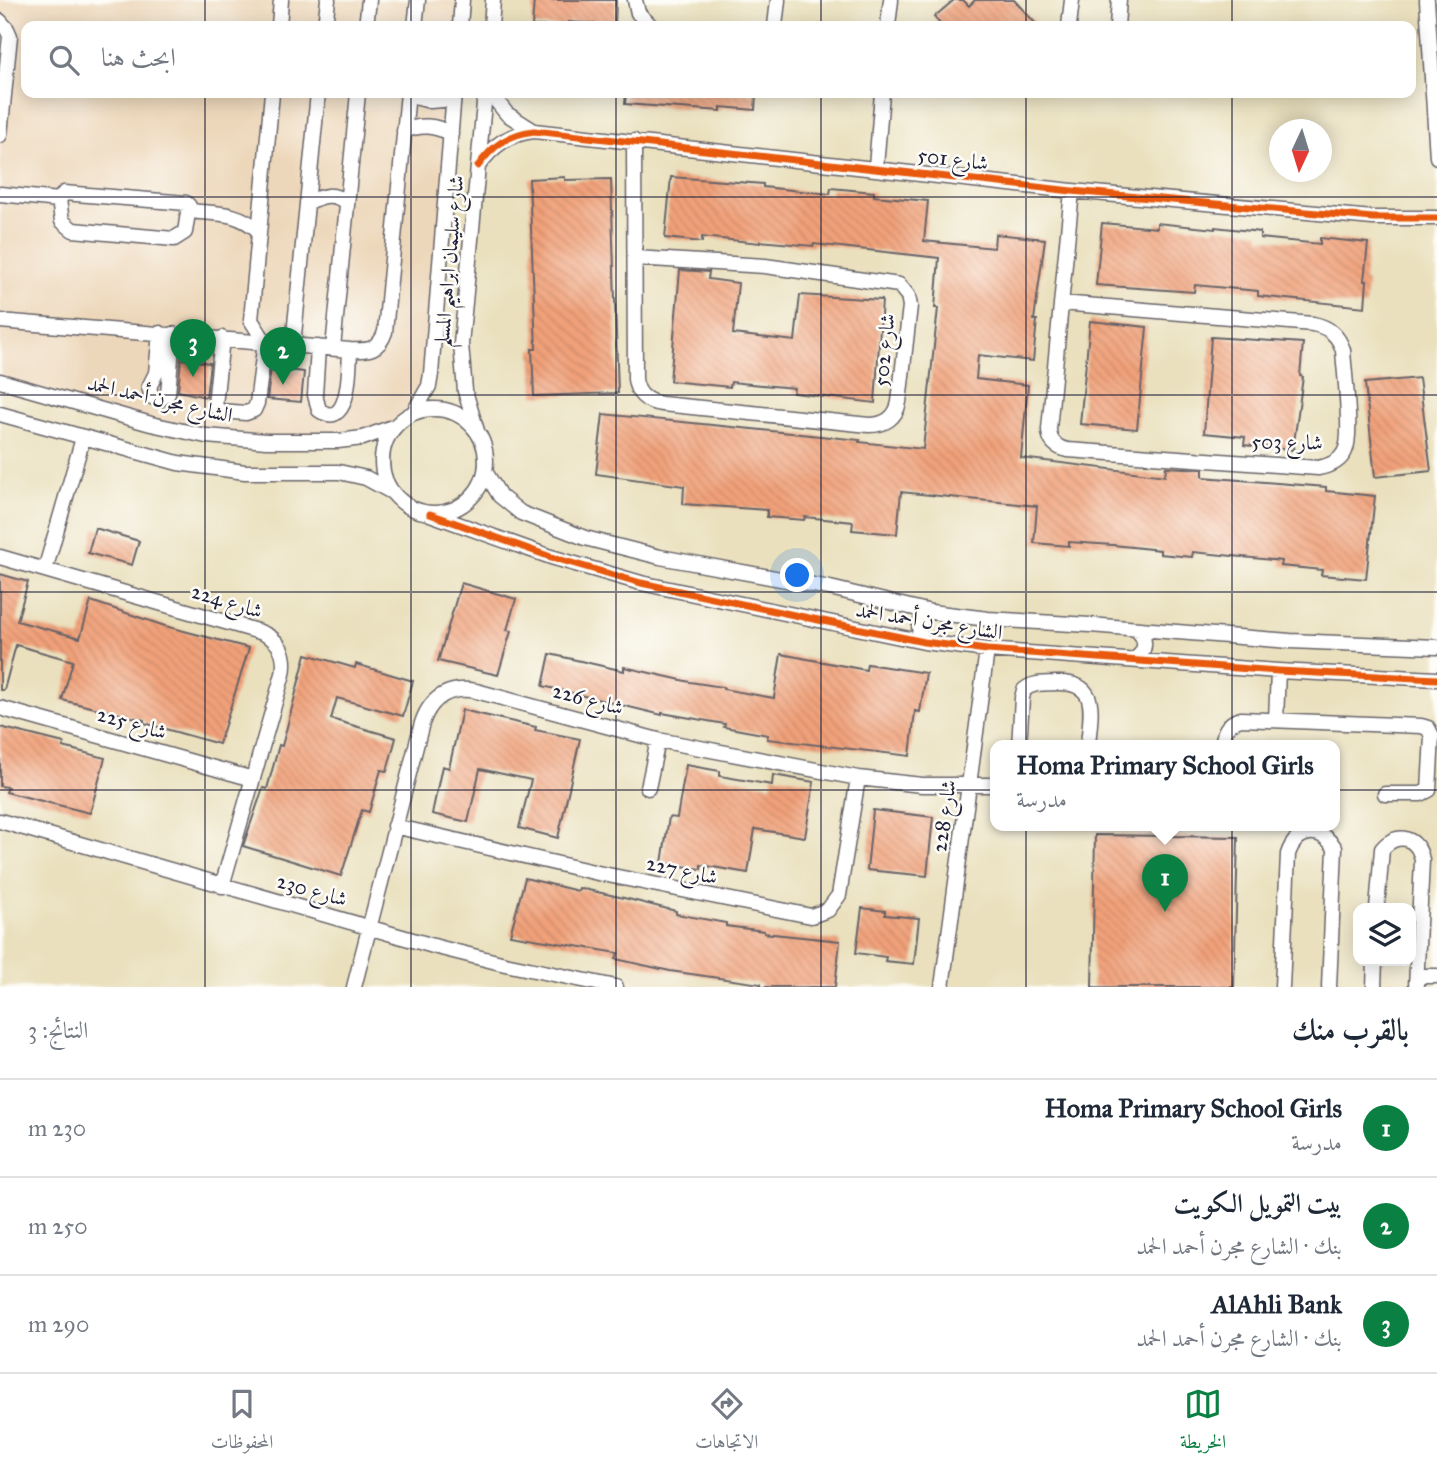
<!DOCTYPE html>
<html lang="ar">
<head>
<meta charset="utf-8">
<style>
  body { margin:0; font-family:"IM FELL Great Primer",Amiri,serif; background:#f6f6f7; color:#1f2937; direction:rtl }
  .controls { position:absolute; right:21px; bottom:21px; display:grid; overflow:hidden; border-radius:14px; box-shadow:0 4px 18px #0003 }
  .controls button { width:63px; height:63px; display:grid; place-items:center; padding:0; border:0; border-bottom:2px solid #e0e1e3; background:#fff; color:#1f2937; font:35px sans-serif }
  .compass { position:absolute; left:1269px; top:119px; width:63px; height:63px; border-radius:50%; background:#fff; box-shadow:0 4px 18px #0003; rotate:184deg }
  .you { position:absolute; left:798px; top:576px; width:24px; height:24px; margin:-18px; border:5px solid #fff; border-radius:50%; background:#1a73e8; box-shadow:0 0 0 10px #1a73e833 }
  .badge { display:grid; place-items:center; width:46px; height:46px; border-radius:50%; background:#0b8043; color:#fff; font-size:23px; font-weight:700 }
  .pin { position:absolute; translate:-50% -58px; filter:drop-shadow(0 2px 4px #0008) }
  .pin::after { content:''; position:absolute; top:37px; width:24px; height:21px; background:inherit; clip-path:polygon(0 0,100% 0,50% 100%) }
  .popup { position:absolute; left:990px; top:740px; width:350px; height:91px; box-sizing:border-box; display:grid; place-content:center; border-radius:14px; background:#fff; filter:drop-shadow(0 2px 5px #0005); font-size:23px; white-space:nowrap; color:#747a83 }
  .popup b { font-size:26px; color:#1f2937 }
  .popup::after { content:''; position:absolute; left:50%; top:100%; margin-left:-14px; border:14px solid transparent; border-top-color:#fff }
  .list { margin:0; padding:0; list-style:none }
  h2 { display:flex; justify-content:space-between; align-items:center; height:91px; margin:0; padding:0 28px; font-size:30px }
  h2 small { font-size:23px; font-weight:400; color:#747a83 }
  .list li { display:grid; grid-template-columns:46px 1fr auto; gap:21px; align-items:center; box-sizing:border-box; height:98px; padding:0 28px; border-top:2px solid #e0e1e3 }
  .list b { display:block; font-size:26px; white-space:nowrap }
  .list p { margin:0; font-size:23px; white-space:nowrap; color:#747a83 }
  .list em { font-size:23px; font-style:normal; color:#747a83 }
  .icon { flex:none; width:38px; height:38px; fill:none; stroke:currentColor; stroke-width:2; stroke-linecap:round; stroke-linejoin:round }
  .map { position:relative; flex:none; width:1437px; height:987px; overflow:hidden; direction:ltr }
  .search { position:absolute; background:#fff; box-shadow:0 4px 18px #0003; left:21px; right:21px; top:21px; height:77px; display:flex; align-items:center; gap:18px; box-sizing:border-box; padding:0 24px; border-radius:14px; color:#747a83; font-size:26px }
  .sheet { height:385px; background:#fff }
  nav { display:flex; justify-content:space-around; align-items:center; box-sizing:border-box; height:98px; border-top:2px solid #e0e1e3; background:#fff; font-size:19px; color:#747a83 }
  nav a { display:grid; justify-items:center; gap:4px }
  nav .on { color:#0b8043 }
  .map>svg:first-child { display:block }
  .built { fill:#edd7ba }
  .building { fill:url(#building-back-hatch) }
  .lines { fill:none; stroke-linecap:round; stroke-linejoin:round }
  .minor-casing { stroke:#686468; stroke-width:17 }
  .minor { stroke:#fff; stroke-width:14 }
  .cycleway-casing { stroke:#fdfcf7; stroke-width:11 }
  .cycleway { stroke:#e8590c; stroke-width:7 }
  .grid { fill:none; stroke:#22223b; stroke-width:2; stroke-opacity:0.55 }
  .labels { text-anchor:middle; stroke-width:5; stroke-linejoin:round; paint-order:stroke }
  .street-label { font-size:21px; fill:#22223b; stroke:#fdfcf7 }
</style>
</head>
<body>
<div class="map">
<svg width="1437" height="987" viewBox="0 0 1437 987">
  <defs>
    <pattern id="building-back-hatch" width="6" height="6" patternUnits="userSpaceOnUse" patternTransform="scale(1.75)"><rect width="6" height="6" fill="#f1a179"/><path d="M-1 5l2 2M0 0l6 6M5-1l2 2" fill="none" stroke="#ce8a6a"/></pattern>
  </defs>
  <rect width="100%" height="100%" fill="#fdfcf7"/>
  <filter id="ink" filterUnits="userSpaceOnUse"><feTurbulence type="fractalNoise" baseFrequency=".0143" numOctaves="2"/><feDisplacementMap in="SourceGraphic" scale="14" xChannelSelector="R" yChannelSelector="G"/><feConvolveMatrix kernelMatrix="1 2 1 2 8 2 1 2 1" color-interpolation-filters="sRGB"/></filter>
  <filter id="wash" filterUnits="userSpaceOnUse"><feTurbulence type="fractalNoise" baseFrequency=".00686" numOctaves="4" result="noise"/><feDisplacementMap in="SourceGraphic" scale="28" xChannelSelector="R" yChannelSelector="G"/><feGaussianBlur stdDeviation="1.57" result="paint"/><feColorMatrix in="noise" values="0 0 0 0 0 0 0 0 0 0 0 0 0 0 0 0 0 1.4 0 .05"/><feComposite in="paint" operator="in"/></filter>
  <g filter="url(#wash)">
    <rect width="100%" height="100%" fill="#eae0bd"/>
    <path class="built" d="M0,0H459L457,26H26V93H454L431,374L414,412L395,426L363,438L206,436L0,381Z"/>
    <g id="blocks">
      <path class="building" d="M534,0H616L615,25L568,22V26H532Z
        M954,0H963L969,6L975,0H1014L1038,26H942L934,17Z
        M626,93H756L755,110L721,107V111L625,104Z
        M565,177V180L611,179L618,393L534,396L532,349H536L529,179Z
        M671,177L763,184V187L830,194L831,188L874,192V196L928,201L924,241L994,248L995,234L1045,239L1034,320H1037L1033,361L978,355L976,379L1028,385L1021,458L1165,476L1166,467L1203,469V477L1326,487V491L1375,496L1366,579L1321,575L1322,570L1281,566L1282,561L1193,552L1192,557L1160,554V550L1113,545L1069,542V546L1034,543L1037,506L901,492L897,534L852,530L853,522L805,517L804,520L767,517V510L683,504L684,486L596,474L603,414L860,440L859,442L923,449L938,308H935L939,258L814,244L813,246L760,241V243L702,237V242L665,238Z
        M1102,223L1157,228V223L1215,229V227L1260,232V238L1320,244V238L1368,243L1364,281H1367L1365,307L1258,296V291L1195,285L1194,292L1096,285Z
        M680,270L709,272L708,279L738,283L733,334L795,341L800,295L882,300L875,403L793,393L794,388L731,382L730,387L670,381Z
        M1090,321L1147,327L1137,429L1080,424Z
        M1211,337L1303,343L1300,376L1303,377L1293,450L1244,445L1245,437L1204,433Z
        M181,359L210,363L206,397L178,391Z
        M271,368L304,372L301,402L267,399Z
        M1419,378L1431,471L1375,477L1365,383Z
        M95,528L139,541L132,565L88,553Z
        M0,574L28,582L17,621L80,638L91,601L165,626L249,648L219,744L144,723V720L62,700L73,661L16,645L4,690H0Z
        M461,583L516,599L507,630L511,631L498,675L438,661Z
        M306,654L355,668L356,664L413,681L403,716L337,698L331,719L396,738L387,771L381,770L369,812L362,810L341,876L243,846L263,788L267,789L279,745L282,746Z
        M550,654L624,671V667L690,682L723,687V689L774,698L781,654L866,670L867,664L926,673L920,712L915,711L910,756L767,739L768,735L724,727L725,724L662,713V715L543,686Z
        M462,710L536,727L535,730L580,739L558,838L519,828L531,780L480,769L468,822L432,814L442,766L449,768Z
        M0,727L64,743L63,747L105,758L90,813L6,792L8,787L0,786Z
        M686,765L720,771V776L772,785L773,775L814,782L805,837L755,829L748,873L701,865V869L662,863L669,817L677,818Z
        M873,810L933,817L927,876L867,870Z
        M1095,835L1238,837L1234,987H1092Z
        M525,878L578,891L579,888L624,898L676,911V914L726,923V926L764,931V933L840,941L835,987H761V984L670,971L616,959L618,953L510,935Z
        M862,908L885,911V915L919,918L914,964L885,961L886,957L856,953Z"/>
    </g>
  </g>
  <g filter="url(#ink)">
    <use href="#blocks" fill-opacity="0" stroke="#686468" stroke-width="2"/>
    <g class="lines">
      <g class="minor-casing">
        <path id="minor" d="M635,0L638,13L651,26
          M1427,0L1437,157
          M0,21L7,29L10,36L0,135
          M279,26L281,0
          M325,26L328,0
          M366,26L369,0
          M415,26L418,0
          M460,26L462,0
          M491,26L493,0
          M775,26L778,0
          M888,26L891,0
          M1069,26L1072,0
          M1117,26L1119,0
          M490,93L507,114L534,131
          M408,95L430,101L454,99
          M404,131C421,124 435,125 451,134
          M634,141L635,379C637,394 646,402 662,404L869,425C885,425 896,418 899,402L910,306L908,296L899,285L765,266L635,258
          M478,166C493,145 509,134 534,131L1072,191L1373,218H1437
          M876,167L882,93
          M64,193L186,203L189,206L185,232L174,239L73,230L62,221L59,200Z
          M0,194L59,200
          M307,203C323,195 333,192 347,203
          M189,211C217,214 237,211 259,231
          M1061,303L1313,324C1329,327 1338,335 1343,350C1344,371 1353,435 1345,451C1340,462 1330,466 1318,468L1068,450C1056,448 1049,441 1049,429L1072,191
          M0,321L350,350C368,351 379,350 385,332L408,93
          M160,333L156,373L149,387L152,397L159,400L168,394L173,334
          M222,338L215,405L219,411L246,413L254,410L257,403L265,342L251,320L272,93
          M293,345L318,93
          M318,347L315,395L319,410C351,432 349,365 350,350
          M333,348L358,93
          M0,381L151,424L206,436L266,441H338L363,438L395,426
          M382 461a52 52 0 1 1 104 0a52 52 0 1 1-104 0Z
          M414,412L429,386L431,374L454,93
          M0,414L178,463L245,472H339L366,478L390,491
          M477,431L465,391L461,344L485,93
          M486,473L500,496L521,513L585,538L660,557L830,588L931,612L988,619L1090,625L1290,641L1437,647
          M430,514L551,557L641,583L924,642L987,650L1278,671L1437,679
          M0,557L260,632C279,639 287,653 283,674L222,886
          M45,570L83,438
          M924,642C916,630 918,618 931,612
          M1133,660C1147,652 1148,638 1135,629
          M0,708L253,779
          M1276,720L1278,671
          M1019,746L1022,698L1024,690C1033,682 1044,684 1056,683C1101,681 1090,714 1088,746
          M1222,746C1224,732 1226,723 1241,719L1421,726L1428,728L1432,736L1429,790L1421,794H1385
          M648,788L658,740
          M0,821L437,947L505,964L616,987
          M394,826L598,873L811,916L828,910L839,895L858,778
          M1377,908L1382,849C1397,831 1418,837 1422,860L1416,987
          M1417,976H1437
          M354,987L422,723C431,697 449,686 476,691L658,740L858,778L922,785H995
          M942,987L987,650
          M1282,987L1288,854C1297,828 1320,826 1335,848L1329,987
          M1374,987L1375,961"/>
      </g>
      <use href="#minor" class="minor"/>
      <g class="cycleway-casing">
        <path id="cycleway" d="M478,166C493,145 509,134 534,131L1072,191L1373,218H1437
          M430,514L551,557L641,583L924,642L987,650L1278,671L1437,679"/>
      </g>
      <use href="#cycleway" class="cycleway"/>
    </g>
  </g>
  <path class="grid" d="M205,0V26M411,0V26M616,0V26M821,0V26M1026,0V26M1232,0V26M205,93V987M411,93V987M616,93V987M821,93V987M1026,93V987M1232,93V987M0,197H1437M0,395H1437M0,592H1437M0,790H1437"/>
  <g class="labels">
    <g class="street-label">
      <text transform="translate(953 159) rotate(7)" y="7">شارع 501</text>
      <text transform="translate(449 261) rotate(-85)" y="7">شارع سليمان ابراهيم المسلم</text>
      <text transform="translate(884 350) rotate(-84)" y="7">شارع 502</text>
      <text transform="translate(160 399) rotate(13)" y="7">الشارع مجرن أحمد الحمد</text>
      <text transform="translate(1287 442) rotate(1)" y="7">شارع 503</text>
      <text transform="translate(227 601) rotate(17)" y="7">شارع 224</text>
      <text transform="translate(929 621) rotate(9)" y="7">الشارع مجرن أحمد الحمد</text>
      <text transform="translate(588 699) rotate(15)" y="7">شارع 226</text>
      <text transform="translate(132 723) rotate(16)" y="7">شارع 225</text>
      <text transform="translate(944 816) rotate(-82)" y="7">شارع 228</text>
      <text transform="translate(682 870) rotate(12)" y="7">شارع 227</text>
      <text transform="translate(312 890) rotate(16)" y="7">شارع 230</text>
    </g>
  </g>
</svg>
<div class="controls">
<button><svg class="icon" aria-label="layers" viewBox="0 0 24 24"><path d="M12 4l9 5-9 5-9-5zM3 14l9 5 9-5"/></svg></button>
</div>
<svg class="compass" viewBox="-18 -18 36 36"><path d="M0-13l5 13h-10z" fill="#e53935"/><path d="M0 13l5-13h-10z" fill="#747a83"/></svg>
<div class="you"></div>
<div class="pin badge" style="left:1165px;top:912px">1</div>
<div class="popup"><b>Homa Primary School Girls</b>مدرسة</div>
<div class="pin badge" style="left:283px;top:385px">2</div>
<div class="pin badge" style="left:193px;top:377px">3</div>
<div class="search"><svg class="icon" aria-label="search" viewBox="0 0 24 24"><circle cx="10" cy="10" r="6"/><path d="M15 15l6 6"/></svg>ابحث هنا</div>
</div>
<section class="sheet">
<h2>بالقرب منك<small>النتائج: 3</small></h2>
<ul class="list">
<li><span class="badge">1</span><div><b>Homa Primary School Girls</b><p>مدرسة</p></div><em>230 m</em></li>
<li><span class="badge">2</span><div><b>بيت التمويل الكويت</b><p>بنك · الشارع مجرن أحمد الحمد</p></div><em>250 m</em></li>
<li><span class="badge">3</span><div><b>AlAhli Bank</b><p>بنك · الشارع مجرن أحمد الحمد</p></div><em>290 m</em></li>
</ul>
</section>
<nav>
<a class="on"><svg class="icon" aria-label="map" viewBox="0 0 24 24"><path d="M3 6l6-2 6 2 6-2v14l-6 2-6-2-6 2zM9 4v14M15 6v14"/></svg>الخريطة</a>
<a><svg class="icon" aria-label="directions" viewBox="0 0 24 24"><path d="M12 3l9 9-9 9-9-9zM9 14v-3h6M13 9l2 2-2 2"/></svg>الاتجاهات</a>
<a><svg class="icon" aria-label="saved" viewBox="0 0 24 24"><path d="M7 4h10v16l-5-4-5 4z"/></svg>المحفوظات</a>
</nav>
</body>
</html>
